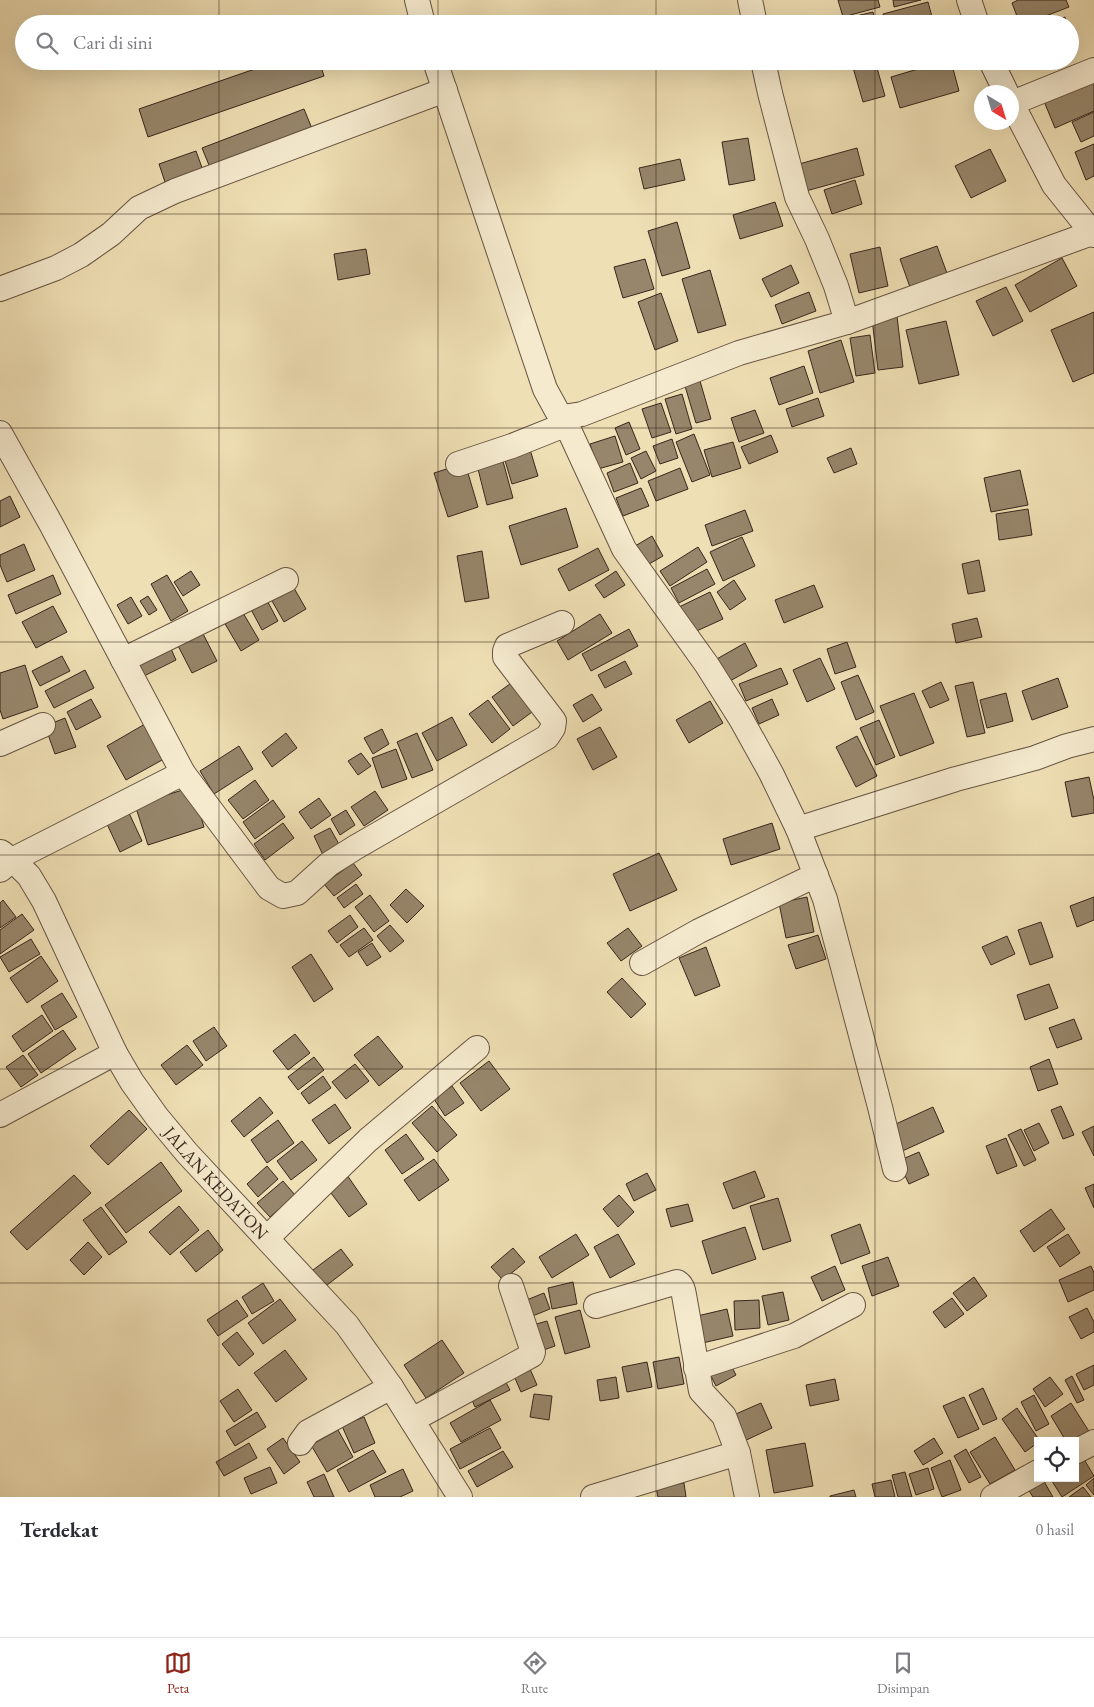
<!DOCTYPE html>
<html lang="id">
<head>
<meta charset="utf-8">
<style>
  body { margin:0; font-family:"EB Garamond",serif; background:#f7f7f7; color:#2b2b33 }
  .controls { position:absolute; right:15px; bottom:15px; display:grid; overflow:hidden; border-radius:0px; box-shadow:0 5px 20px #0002 }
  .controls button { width:45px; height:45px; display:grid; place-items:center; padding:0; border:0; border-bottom:1px solid #e1e1e2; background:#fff; color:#2b2b33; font:25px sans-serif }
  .compass { position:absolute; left:974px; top:85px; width:45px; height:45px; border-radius:50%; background:#fff; box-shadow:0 5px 20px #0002; rotate:142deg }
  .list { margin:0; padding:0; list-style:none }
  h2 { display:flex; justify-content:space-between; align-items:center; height:65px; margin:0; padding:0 20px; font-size:21px }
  h2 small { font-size:16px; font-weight:400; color:#7c7c81 }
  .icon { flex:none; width:28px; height:28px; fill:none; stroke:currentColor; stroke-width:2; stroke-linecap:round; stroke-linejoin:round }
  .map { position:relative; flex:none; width:1094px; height:1497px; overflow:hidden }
  .search { position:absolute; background:#fff; box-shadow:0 5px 20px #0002; left:15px; right:15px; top:15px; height:55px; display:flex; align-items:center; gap:12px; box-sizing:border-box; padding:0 18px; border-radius:28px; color:#7c7c81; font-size:19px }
  .sheet { height:140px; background:#fff }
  nav { display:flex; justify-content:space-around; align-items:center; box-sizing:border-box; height:70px; border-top:1px solid #e1e1e2; background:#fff; font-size:14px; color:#7c7c81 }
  nav a { display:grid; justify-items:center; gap:2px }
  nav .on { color:#8f2418 }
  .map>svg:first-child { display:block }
  .building { fill:#97866b; stroke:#38261c }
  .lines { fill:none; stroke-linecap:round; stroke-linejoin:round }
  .minor-casing { stroke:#665442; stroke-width:26 }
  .minor { stroke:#f5eace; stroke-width:24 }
  .grid { fill:none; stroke:#38261c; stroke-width:1; stroke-opacity:0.55 }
  .labels { text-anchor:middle; stroke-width:4; stroke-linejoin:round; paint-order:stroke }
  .street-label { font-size:18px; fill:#38261c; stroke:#f5eace }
</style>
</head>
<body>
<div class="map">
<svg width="1094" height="1497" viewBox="0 0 1094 1497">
  <rect width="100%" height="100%" fill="#efdfb4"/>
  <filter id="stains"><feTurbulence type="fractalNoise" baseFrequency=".004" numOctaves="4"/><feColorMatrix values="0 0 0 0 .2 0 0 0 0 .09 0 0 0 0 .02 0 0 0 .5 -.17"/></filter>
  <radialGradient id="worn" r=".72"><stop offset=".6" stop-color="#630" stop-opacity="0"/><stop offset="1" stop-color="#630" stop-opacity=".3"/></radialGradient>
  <path class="building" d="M838,0H878L880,7L843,17Z
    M893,0H921L894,7Z
    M1018,0H1066L1069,7L1025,24H1020L1012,3Z
    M928,2L934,24H885L883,14Z
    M873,12L876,24H844L843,19Z
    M1065,17L1067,24H1047Z
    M278,61H319L324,76L148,137L139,109Z
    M860,61H875L885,96L863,102L852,64Z
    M945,61H951L959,91L900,108L891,77Z
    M1094,78V111L1055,128L1041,94Z
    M304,109L313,131L211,170L202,148Z
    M1094,112V136L1081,142L1072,122Z
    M748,138L755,180L729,185L722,142Z
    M1094,144V176L1086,180L1075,152Z
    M857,148L864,175L806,191L799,164Z
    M990,149L1006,181L971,198L955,166Z
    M196,151L205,176L167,188L159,164Z
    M680,159L685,180L644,189L639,168Z
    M855,180L862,204L832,214L824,190Z
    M775,202L783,226L740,239L733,215Z
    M677,222L690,268L662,276L648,231Z
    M937,246L948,276L911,290L900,259Z
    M880,247L888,286L859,293L850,254Z
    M366,249L370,274L338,280L334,254Z
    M1062,258L1077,286L1030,312L1015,285Z
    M645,259L654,289L623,298L614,267Z
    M791,265L799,283L771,297L762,279Z
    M710,270L726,325L698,333L682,279Z
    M1006,287L1023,321L993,336L976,301Z
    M809,292L816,311L782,324L775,305Z
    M661,293L678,341L655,350L638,302Z
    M1094,312V373L1073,382L1051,330Z
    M897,316L903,367L878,370L872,319Z
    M946,321L959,375L919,384L906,330Z
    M870,335L875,373L856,376L850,338Z
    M841,340L854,382L820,393L808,351Z
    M804,366L813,393L779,405L770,378Z
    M700,381L711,419L696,423L685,386Z
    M682,394L692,429L676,434L665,399Z
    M818,398L824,416L792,427L786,409Z
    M661,403L671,432L652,438L642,409Z
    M755,410L764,433L739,442L731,418Z
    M629,422L640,449L626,455L615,428Z
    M694,434L710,475L692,482L676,442Z
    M771,435L778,452L749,464L741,447Z
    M615,436L623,462L598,469L590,444Z
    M672,439L678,458L660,464L653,446Z
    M733,442L741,468L712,477L704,450Z
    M529,446L538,476L512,484L503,454Z
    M851,448L857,464L834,473L827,458Z
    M646,451L656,471L641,479L631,458Z
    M501,454L513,498L487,505L476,461Z
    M465,463L478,507L448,517L434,473Z
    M630,463L638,483L614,492L607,473Z
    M680,468L688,489L656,501L648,481Z
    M1020,470L1028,505L991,512L984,478Z
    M641,488L649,506L623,516L616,498Z
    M10,496L20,517L0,527V501Z
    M566,508L578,547L521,565L509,526Z
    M1028,509L1032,535L999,540L996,514Z
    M745,510L753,531L712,546L705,525Z
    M652,536L663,556L642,568L630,549Z
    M742,537L755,566L723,581L710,552Z
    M24,544L35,570L7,582L0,565V555Z
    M698,547L707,562L670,586L660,571Z
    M598,548L609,570L569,591L558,569Z
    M482,551L489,598L465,602L457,556Z
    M979,560L985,591L968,594L962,564Z
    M707,569L715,584L679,603L671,588Z
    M191,571L200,585L183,596L174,582Z
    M616,571L625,585L604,598L595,585Z
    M53,575L61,594L16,614L8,595Z
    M167,575L188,611L171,621L151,584Z
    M734,580L746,599L730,610L717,592Z
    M290,581L306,609L284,622L268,594Z
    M814,585L823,607L784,623L775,600Z
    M710,592L723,619L690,634L677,608Z
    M263,593L278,621L262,630L247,602Z
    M148,596L157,610L149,615L140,601Z
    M131,597L142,616L128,624L117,605Z
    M53,606L67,632L36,648L22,622Z
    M239,606L259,640L241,651L221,617Z
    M600,614L612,633L568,660L557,641Z
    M977,618L982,637L956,643L952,624Z
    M199,626L217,661L192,673L174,638Z
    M629,629L638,646L591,671L582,654Z
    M168,642L176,660L140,678L131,660Z
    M847,642L856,667L835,674L827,649Z
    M745,643L757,666L728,682L715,660Z
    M62,656L70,671L40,686L32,671Z
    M820,658L835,689L807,702L793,670Z
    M625,661L632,674L605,688L598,675Z
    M25,665L38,707L3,719L0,710V673Z
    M781,668L788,684L746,701L739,684Z
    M85,670L94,688L54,708L45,691Z
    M858,675L874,712L856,720L841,682Z
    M518,678L539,707L513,726L492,697Z
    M1058,678L1068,707L1032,720L1022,691Z
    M941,682L949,700L930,708L922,691Z
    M973,682L985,733L967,737L955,686Z
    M914,693L934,743L900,756L880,706Z
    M1006,693L1013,721L987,728L980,700Z
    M592,694L602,710L583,722L573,705Z
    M91,699L101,717L76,730L67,712Z
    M772,699L779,715L759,724L752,708Z
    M488,700L510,729L492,743L469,714Z
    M710,701L723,723L689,743L676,720Z
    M452,717L467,745L437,761L422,733Z
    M65,718L76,747L55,754L45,726Z
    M879,720L895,757L876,765L860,728Z
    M145,724L164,759L126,780L107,746Z
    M600,727L617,757L593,770L577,739Z
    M382,729L389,744L373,754L364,738Z
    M286,733L297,748L272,767L262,752Z
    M417,733L433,770L412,778L397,742Z
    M857,736L877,776L856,787L836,747Z
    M239,746L253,769L214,794L200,771Z
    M396,749L407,779L382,788L372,758Z
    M361,753L371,766L358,775L348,761Z
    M1089,777L1094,800V813L1072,817L1065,782Z
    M255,780L269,800L243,819L228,800Z
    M192,787L204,827L148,845L135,805Z
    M375,791L388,810L364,826L351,807Z
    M319,798L331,815L311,829L299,812Z
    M273,800L285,817L255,839L243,822Z
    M346,810L355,825L340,835L331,819Z
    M129,813L142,841L120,852L107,824Z
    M283,823L294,838L265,860L254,844Z
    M772,823L780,849L731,865L723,839Z
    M330,828L340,846L323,855L314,836Z
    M659,853L677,890L630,911L613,874Z
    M353,863L362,875L334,896L324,884Z
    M356,884L363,894L344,908L337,898Z
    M406,889L424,906L407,923L390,905Z
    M370,895L389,921L374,932L355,907Z
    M807,897L814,932L786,938L779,903Z
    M1094,897V920L1077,927L1070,906Z
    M3,900L16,917L0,928V903Z
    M22,914L34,930L0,954V930Z
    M350,915L358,927L337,943L328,931Z
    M1041,922L1053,957L1030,965L1018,930Z
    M390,925L404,941L390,952L377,936Z
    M364,928L373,940L349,957L340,945Z
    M628,928L642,946L621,961L607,943Z
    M818,935L826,959L796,969L788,945Z
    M1007,936L1015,954L991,965L982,947Z
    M31,939L40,954L9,972L0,957Z
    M372,943L381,957L367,966L358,952Z
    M706,947L720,986L695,996L679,958Z
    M311,954L333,989L314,1002L292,967Z
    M41,956L58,981L27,1003L10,978Z
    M622,978L646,1004L631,1018L607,992Z
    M1049,984L1058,1008L1025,1020L1017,995Z
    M62,993L77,1017L55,1030L41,1006Z
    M42,1015L53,1031L23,1052L12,1036Z
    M1074,1019L1082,1039L1057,1048L1049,1028Z
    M214,1027L227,1046L206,1061L193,1041Z
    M63,1030L76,1049L41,1073L28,1054Z
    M295,1034L310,1053L288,1070L273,1051Z
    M378,1036L403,1067L379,1086L354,1055Z
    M187,1045L203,1065L176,1085L161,1065Z
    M23,1055L38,1075L21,1087L6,1067Z
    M314,1057L324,1070L298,1090L288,1077Z
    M1049,1059L1058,1084L1038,1091L1030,1067Z
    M489,1061L510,1089L481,1111L460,1083Z
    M355,1064L369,1081L346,1099L332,1082Z
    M323,1076L331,1088L309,1104L301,1093Z
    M452,1086L464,1103L445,1116L434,1099Z
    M260,1097L273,1113L244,1137L231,1121Z
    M335,1104L351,1128L329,1144L312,1120Z
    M432,1106L457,1135L437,1152L412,1123Z
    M1061,1106L1074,1135L1063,1139L1051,1110Z
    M933,1107L944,1132L898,1153L887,1128Z
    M129,1110L147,1129L108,1165L90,1146Z
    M278,1120L294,1143L267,1163L251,1140Z
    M1039,1123L1049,1143L1034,1151L1024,1130Z
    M1094,1126V1156L1082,1132Z
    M1021,1129L1036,1160L1024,1166L1008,1135Z
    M406,1134L424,1159L402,1174L385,1150Z
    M1006,1138L1017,1166L997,1174L986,1146Z
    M302,1141L317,1160L291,1180L277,1161Z
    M919,1152L929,1175L909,1184L898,1161Z
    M434,1159L449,1180L419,1201L404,1180Z
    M161,1162L182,1191L126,1233L105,1205Z
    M267,1166L278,1179L258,1197L247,1184Z
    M755,1171L765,1197L733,1209L723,1183Z
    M647,1173L656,1190L634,1201L626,1184Z
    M74,1175L91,1193L27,1250L10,1232Z
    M347,1175L367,1204L349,1217L328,1189Z
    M283,1181L295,1195L270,1217L257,1203Z
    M1094,1184V1208L1085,1188Z
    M619,1195L634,1212L618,1227L603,1209Z
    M778,1198L791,1241L763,1250L750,1206Z
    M688,1204L693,1221L671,1227L666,1209Z
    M179,1206L199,1230L170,1255L149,1232Z
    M101,1207L127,1242L109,1255L83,1220Z
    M1051,1209L1065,1229L1034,1252L1020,1231Z
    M860,1224L870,1253L841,1264L831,1235Z
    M745,1227L756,1259L712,1274L702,1241Z
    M208,1230L223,1250L196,1272L180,1252Z
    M576,1234L589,1255L552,1278L539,1257Z
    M618,1234L635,1264L610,1278L594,1247Z
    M1068,1234L1080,1253L1060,1267L1047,1247Z
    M88,1242L102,1257L84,1275L70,1260Z
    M513,1248L525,1262L503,1280L491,1267Z
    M341,1249L353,1265L322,1289L309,1273Z
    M888,1257L899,1286L872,1296L862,1266Z
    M835,1266L845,1290L822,1301L811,1277Z
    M1091,1266L1094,1273V1290L1068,1302L1059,1280Z
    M974,1277L987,1296L967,1311L953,1293Z
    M573,1282L577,1304L552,1309L548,1288Z
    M263,1283L274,1301L252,1314L242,1297Z
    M783,1292L789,1320L768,1325L762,1296Z
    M544,1293L550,1309L525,1319L519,1303Z
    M952,1298L964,1314L945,1328L933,1312Z
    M280,1299L296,1320L263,1344L248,1323Z
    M237,1300L248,1316L218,1336L207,1320Z
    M759,1300L760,1328L735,1330L734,1301Z
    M1087,1308L1094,1322V1332L1081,1339L1069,1317Z
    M727,1309L733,1336L698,1344L693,1317Z
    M580,1310L590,1347L565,1354L555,1317Z
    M547,1321L555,1346L535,1353L526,1327Z
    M237,1332L254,1354L239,1366L222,1344Z
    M442,1340L464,1373L426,1398L404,1365Z
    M285,1350L307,1379L276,1402L254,1373Z
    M679,1357L684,1384L658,1389L653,1362Z
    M728,1360L736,1375L716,1386L708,1370Z
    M527,1362L537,1385L521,1392L511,1369Z
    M647,1362L652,1387L627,1392L622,1367Z
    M1094,1365V1385L1084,1390L1076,1374Z
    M502,1375L510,1390L475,1407L468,1391Z
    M1072,1376L1084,1400L1077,1403L1065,1380Z
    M616,1377L619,1398L600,1401L597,1380Z
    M1050,1377L1063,1394L1045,1407L1033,1389Z
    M835,1379L839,1400L810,1406L806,1385Z
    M983,1388L997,1419L983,1425L969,1395Z
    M238,1389L252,1410L234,1422L220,1401Z
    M534,1394L552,1396L549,1420L530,1417Z
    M1034,1395L1049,1424L1036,1431L1021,1402Z
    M964,1397L979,1429L958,1438L943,1406Z
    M490,1400L501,1420L461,1442L450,1423Z
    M761,1403L772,1428L740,1443L729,1417Z
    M1071,1403L1090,1433L1075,1441H1066L1051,1416Z
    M1017,1408L1040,1441L1025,1452L1002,1419Z
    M257,1412L266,1427L235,1446L226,1431Z
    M364,1417L375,1443L354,1453L342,1426Z
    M490,1428L501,1448L460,1469L450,1449Z
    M338,1430L353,1457L327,1472L311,1445Z
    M995,1437L1015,1470L990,1484L970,1452Z
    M283,1438L300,1462L284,1474L267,1449Z
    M934,1438L943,1453L923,1465L914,1451Z
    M249,1443L257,1458L224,1476L216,1462Z
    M805,1443L813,1486L774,1493L766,1450Z
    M966,1449L981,1477L969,1483L954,1456Z
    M373,1450L386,1472L349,1492L337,1470Z
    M503,1451L513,1467L477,1487L468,1471Z
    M1079,1451L1094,1476L1062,1497L1050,1478H1075V1454Z
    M950,1460L961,1490L942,1497L931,1468Z
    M270,1467L277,1483L251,1494L244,1478Z
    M928,1468L934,1489L916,1495L909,1474Z
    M403,1469L413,1491L400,1497H375L370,1485Z
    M905,1472L912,1497H898L892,1475Z
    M324,1474L334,1497H314L307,1482Z
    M1042,1478L1053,1497H1033L1023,1481Z
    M1094,1478V1495L1086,1485Z
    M891,1480L895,1497H875L872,1484Z
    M684,1483L686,1497H658L656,1487Z
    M1083,1487L1091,1497H1069Z
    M854,1490L856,1497H830V1496Z"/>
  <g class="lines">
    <g class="minor-casing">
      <g id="minor">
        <path d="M417,0L423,24"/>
        <path d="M750,0L755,24"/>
        <path d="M969,0L977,24"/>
        <path d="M435,61L545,389L557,411L563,417"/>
        <path d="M763,61L770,93L797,197L817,239L836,286L847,322"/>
        <path d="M991,61L1006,92"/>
        <path d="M1012,103L1094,70"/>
        <path d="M1012,104L1054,185L1094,235"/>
        <path d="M1092,233L847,322L739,353L582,414L563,417L624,549L707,665L741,719L771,773L798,829L956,779L1035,758L1067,746L1094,739"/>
        <path d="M0,289L56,268L81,255L111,234L139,208L175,191L445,90"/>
        <path d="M0,433L51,524L183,773"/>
        <path d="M458,464L512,446L567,424"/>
        <path d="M123,660L286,580"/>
        <path d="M0,744L43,725"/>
        <path d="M798,829L825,899L880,1107L895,1169"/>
        <path id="s1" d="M1,852L21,868L29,876L44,901L115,1053L132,1082L157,1117L187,1153L347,1325L391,1387L460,1497"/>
        <path d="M0,870L12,860L183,773L269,888L283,896L297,893L329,864L356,847L547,737L553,728L554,721L505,657V651L507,646L562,623"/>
        <path d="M642,963L699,931L816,875"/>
        <path d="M0,1115L115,1053"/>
        <path d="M267,1238L368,1140L477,1048"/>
        <path d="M596,1306L677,1282C682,1285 683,1289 684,1295L701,1391L724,1416L738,1453L747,1497"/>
        <path d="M696,1368L794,1336L853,1305"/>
        <path d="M412,1420L532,1355L533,1352L511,1286"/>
        <path d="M300,1443L308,1432L391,1387"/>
        <path d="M1075,1452L1094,1442"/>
        <path d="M593,1497L738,1453"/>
        <path d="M993,1497L1038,1472"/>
      </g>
    </g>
    <use href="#minor" class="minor"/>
  </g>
  <path class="grid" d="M219,0V24M438,0V24M656,0V24M875,0V24M219,61V1497M438,61V1497M656,61V1497M875,61V1497M0,214H1094M0,428H1094M0,642H1094M0,855H1094M0,1069H1094M0,1283H1094"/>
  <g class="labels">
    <g class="street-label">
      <text dy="6" stroke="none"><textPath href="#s1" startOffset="399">JALAN KEDATON</textPath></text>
    </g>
  </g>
  <rect width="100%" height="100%" filter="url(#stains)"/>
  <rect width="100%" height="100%" fill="url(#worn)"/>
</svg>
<div class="controls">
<button><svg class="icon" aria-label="locate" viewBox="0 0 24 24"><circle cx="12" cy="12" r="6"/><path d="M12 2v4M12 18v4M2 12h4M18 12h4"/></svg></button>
</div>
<svg class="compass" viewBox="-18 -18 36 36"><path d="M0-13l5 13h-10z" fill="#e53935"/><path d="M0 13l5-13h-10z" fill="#7c7c81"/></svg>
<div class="search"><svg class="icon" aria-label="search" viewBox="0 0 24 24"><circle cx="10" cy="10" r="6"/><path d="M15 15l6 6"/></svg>Cari di sini</div>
</div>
<section class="sheet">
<h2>Terdekat<small>0 hasil</small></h2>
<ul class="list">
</ul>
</section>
<nav>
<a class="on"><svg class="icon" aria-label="map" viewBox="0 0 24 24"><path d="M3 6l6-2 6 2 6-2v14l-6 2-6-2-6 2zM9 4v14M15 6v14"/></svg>Peta</a>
<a><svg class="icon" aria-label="directions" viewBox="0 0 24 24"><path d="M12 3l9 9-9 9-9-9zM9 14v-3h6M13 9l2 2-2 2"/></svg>Rute</a>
<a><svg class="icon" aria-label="saved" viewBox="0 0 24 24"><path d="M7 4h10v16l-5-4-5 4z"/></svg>Disimpan</a>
</nav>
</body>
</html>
